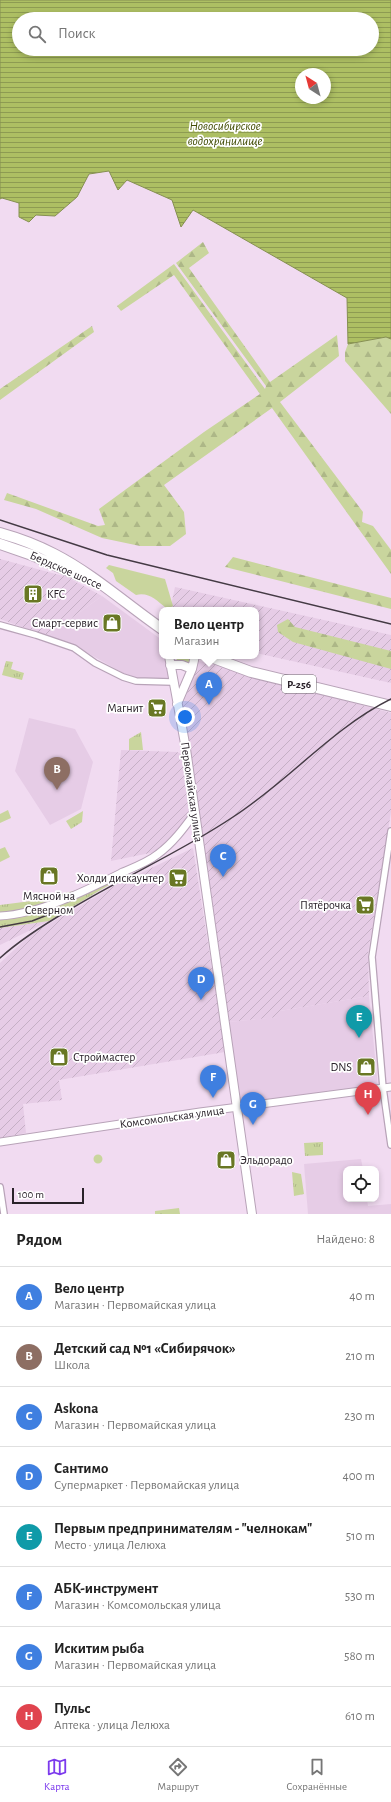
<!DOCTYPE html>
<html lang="ru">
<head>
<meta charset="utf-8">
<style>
  body { margin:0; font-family:"Alegreya Sans",sans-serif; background:#f2f2f2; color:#222 }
  .controls { position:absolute; right:12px; bottom:12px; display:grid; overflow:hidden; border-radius:8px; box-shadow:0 2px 6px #0003 }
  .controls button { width:36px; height:36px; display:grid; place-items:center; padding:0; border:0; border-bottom:1px solid #e0e0e0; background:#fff; color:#222; font:20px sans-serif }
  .compass { position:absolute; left:295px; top:68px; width:36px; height:36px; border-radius:50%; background:#fff; box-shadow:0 2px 6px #0003; rotate:324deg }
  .scale { position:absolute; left:12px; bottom:10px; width:72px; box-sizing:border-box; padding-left:4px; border:2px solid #2a222a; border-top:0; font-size:11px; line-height:14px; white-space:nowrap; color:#2a222a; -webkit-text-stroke:3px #fff; paint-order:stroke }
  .you { position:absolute; left:185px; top:717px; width:14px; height:14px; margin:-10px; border:3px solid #fff; border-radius:50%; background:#1a73e8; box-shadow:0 0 0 6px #1a73e833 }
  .badge { display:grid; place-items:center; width:26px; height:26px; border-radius:50%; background:#7c3aed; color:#fff; font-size:13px; font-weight:700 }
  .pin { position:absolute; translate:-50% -33px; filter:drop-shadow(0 1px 2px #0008) }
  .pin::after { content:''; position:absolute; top:21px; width:14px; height:12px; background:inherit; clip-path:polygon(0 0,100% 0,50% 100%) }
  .popup { position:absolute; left:159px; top:607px; width:100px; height:52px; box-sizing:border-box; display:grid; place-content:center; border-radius:8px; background:#fff; filter:drop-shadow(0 1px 3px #0005); font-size:13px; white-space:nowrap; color:#767676 }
  .popup b { font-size:15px; color:#222 }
  .popup::after { content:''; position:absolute; left:50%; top:100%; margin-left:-8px; border:8px solid transparent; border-top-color:#fff }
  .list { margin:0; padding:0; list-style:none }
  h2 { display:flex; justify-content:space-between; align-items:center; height:52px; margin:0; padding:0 16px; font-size:17px }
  h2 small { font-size:13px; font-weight:400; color:#767676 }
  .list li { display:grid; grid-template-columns:26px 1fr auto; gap:12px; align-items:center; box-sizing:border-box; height:60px; padding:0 16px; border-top:1px solid #e0e0e0 }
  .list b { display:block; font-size:15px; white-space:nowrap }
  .list p { margin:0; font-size:13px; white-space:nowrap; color:#767676 }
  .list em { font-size:13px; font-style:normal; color:#767676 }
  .icon { flex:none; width:22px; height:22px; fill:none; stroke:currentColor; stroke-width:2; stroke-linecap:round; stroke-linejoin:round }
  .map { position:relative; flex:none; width:391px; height:1214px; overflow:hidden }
  .search { position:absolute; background:#fff; box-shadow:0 2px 6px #0003; left:12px; right:12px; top:12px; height:44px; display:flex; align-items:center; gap:10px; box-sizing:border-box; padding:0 14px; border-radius:22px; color:#767676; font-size:15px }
  .sheet { height:532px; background:#fff }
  nav { display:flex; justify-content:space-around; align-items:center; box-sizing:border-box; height:56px; border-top:1px solid #e0e0e0; background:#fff; font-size:11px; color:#767676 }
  nav a { display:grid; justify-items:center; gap:2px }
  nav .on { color:#7c3aed }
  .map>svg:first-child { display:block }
  .built { fill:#e6cce6 }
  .industrial { fill:url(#industrial-furrows) }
  .green { fill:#c9d59d }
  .forest { fill:url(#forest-firs) }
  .park { fill:url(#park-tufts) }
  .water { fill:url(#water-rules); stroke:#869052; fill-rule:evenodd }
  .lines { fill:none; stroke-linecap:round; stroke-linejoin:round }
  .minor-casing { stroke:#b8a3b8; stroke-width:8 }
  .tertiary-casing { stroke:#b8a3b8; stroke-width:9 }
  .secondary-casing { stroke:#b8a3b8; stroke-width:10 }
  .trunk-casing { stroke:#b8a3b8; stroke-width:12 }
  .minor { stroke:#fff; stroke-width:5.5 }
  .tertiary { stroke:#fff; stroke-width:7 }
  .secondary { stroke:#fff; stroke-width:8 }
  .trunk { stroke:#fff; stroke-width:10 }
  .rail { stroke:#443a44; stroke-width:1.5 }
  .labels { text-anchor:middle; stroke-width:3.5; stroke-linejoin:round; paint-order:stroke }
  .shield { fill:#fff; stroke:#6a646a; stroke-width:1 }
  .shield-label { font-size:11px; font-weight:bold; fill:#2a222a }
  .street-label { font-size:12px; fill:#2a222a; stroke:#fff }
  .poi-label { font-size:12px; fill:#2a222a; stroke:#fff; text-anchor:end }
  .water-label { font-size:13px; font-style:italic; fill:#444e07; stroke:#fff }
</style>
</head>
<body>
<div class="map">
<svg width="391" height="1214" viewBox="0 0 391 1214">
  <defs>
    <pattern id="industrial-furrows" width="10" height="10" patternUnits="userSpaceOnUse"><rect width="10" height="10" fill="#e6cce6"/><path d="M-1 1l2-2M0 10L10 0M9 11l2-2" fill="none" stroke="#c5afc5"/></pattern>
    <pattern id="forest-firs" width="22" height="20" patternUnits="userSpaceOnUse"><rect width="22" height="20" fill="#c9d59d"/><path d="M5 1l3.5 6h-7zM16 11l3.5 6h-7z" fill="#adb787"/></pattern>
    <pattern id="park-tufts" width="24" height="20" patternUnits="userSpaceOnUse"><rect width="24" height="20" fill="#c9d59d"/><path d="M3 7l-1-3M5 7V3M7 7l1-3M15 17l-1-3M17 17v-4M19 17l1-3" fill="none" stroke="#adb787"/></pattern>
    <pattern id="water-rules" width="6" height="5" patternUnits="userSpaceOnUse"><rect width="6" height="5" fill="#adbf63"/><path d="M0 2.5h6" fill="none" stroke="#8d9b52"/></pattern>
  </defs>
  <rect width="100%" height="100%" fill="#f1dbf1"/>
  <path class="built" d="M102,596L162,640V656H167L171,680L136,678L123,673L70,643L47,636Z
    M29,718L75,729L93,762L81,809L50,825L15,771Z
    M369,996L378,1087L240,1103L228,1022L277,1017L280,1011Z
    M361,1159L363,1169H346V1199H367L368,1206L391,1204V1214H308L304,1164Z"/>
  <path class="industrial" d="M0,559L67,577L102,596L47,636L0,619Z
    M175,587L391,635V683L256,653V610H170Z
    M199,661L391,713V812L368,953L369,996L280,1011L279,1017L228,1022L182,707Z
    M121,750L177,752L185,756L191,813L165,850L111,861Z
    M193,848L225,1052L59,1080L62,1100L23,1104L26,1133L0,1138V963L30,935L114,886Z
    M49,921L0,945V928Z"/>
  <path class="green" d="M109,565L165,579L173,606L169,608H166C156,600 149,592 136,595L116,581L113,573L106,568Z
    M175,656H189L190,661L188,664L178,662Z"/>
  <path class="forest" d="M203,242L209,253L189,268L270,382L337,335L339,356L280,402L363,512L362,522L373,526L391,550V574L272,408L164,485L184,512L186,534L170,546H140L102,538L36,509L4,500L7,493L98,526L105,525L99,509L204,432L260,394L174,275L121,311L117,306L174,264L265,389L266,386L176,263Z
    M92,326L94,332L0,400V389Z
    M386,337L391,339V414L345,361V352L348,344Z
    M233,557L391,598V609L225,567Z
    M288,619L295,627L391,651V669L293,642L278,632L277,625Z"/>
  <path class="park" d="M6,661L13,662L11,669L24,673L22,680L2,675Z
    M141,732L143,750H129V739Z
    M8,810L11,818L0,823V814Z
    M83,811L82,822L71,829L66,821Z
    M5,847L10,857L0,862V849Z
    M119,879L49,921L0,928V905L39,900Z
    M323,1142V1155L305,1156L304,1143Z
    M93.5 1159a4.5 4.5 0 1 1 9 0a4.5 4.5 0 1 1-9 0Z
    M292,1172L301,1174L304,1194L294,1196Z
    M179,1208L180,1214H155V1211Z"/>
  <path class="water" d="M0,0H391V339L386,337L348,344L347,298L193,210L181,227L172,200L127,180L118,190L109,171L89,174L77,197L55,216L36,215L29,222L19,217V203L2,198L0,199ZM19,19H372V49H19ZM301,74H325V98H301Z"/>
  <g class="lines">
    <g class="minor-casing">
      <path id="minor" d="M0,625L36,635L74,648L95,663L123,677L136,681L172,682
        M391,831L372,957L383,1088L391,1145
        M0,1187L4,1214"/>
    </g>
    <g class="tertiary-casing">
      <path id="tertiary" d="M0,916C40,914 87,890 123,872C135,867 148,862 158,854C173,843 184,828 195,813
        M0,1142L200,1112L391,1087"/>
    </g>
    <g class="secondary-casing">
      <path id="secondary" d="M169,656L186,749L252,1214
        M170,665H182L192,669
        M177,704L192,669L195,656"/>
    </g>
    <g class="trunk-casing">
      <path id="trunk" d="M0,533C18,538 37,545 54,554C93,574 126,604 162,629
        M0,544L32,555L80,576
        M208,656L251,672L391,706"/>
    </g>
    <use href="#minor" class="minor"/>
    <use href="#tertiary" class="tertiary"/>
    <use href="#secondary" class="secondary"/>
    <use href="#trunk" class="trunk"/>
    <path class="rail" d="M0,520L107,555L391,624
      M0,927L32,921L63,909
      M0,958C21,939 45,924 69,910C123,877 181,852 233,817C289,781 331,729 391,699"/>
  </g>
  <defs>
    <g id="building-square" transform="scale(1)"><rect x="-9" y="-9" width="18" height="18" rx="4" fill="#697724" stroke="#fff"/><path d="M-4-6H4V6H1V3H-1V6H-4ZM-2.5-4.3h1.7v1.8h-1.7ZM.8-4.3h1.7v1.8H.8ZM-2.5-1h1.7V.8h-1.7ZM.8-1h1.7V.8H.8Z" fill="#fff"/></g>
    <g id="shop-square" transform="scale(1)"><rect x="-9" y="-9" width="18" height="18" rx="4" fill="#697724" stroke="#fff"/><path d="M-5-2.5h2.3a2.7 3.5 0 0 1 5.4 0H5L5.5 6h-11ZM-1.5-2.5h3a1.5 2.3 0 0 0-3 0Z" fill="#fff"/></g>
    <g id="supermarket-square" transform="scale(1)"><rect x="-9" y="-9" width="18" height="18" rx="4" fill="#697724" stroke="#fff"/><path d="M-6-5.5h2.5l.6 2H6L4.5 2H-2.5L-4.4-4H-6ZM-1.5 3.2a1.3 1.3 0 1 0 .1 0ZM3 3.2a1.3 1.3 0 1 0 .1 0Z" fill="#fff"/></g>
  </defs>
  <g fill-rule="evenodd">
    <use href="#building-square" x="33" y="594"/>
    <use href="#shop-square" x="112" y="623"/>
    <use href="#supermarket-square" x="157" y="708"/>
    <use href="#shop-square" x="49" y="876"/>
    <use href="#supermarket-square" x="178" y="878"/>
    <use href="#supermarket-square" x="365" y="905"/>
    <use href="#shop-square" x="59" y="1057"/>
    <use href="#shop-square" x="366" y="1067"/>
    <use href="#shop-square" x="226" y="1160"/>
  </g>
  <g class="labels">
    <rect class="shield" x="282" y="675" width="34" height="18" rx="3"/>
    <g class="shield-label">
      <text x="299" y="688">Р-256</text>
    </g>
    <g class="street-label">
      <text transform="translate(66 570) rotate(24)" y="4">Бердское шоссе</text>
      <text transform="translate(192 792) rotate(82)" y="4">Первомайская улица</text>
      <text transform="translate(172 1117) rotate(-8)" y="4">Комсомольская улица</text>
    </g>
    <g class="poi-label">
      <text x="47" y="598" text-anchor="start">KFC</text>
      <text x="98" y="627">Смарт-сервис</text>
      <text x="143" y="712">Магнит</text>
      <text x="164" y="882">Холди дискаунтер</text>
      <text x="49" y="900" text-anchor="middle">Мясной на<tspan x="49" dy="14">Северном</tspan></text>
      <text x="351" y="909">Пятёрочка</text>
      <text x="73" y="1061" text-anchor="start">Строймастер</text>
      <text x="352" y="1071">DNS</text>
      <text x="240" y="1164" text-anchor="start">Эльдорадо</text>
    </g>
    <g class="water-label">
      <text x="225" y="130">Новосибирское<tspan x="225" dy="15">водохранилище</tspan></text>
    </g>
  </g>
</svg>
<div class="controls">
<button><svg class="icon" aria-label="locate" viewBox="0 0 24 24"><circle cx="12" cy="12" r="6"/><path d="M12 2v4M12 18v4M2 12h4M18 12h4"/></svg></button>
</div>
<svg class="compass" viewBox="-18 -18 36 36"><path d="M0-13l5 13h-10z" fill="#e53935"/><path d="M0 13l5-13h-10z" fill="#767676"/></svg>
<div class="scale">100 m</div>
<div class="you"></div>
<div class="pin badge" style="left:209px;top:705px;background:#3f7fe0">A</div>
<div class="popup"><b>Вело центр</b>Магазин</div>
<div class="pin badge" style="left:57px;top:790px;background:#8d6e63">B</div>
<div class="pin badge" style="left:223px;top:877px;background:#3f7fe0">C</div>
<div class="pin badge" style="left:201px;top:1000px;background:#3f7fe0">D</div>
<div class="pin badge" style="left:359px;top:1038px;background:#0f9aa8">E</div>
<div class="pin badge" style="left:213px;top:1098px;background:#3f7fe0">F</div>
<div class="pin badge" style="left:253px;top:1125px;background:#3f7fe0">G</div>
<div class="pin badge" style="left:368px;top:1115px;background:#e0444e">H</div>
<div class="search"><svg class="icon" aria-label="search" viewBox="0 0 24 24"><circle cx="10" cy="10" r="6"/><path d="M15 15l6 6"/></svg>Поиск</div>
</div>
<section class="sheet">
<h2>Рядом<small>Найдено: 8</small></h2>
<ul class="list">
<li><span class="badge" style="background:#3f7fe0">A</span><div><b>Вело центр</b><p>Магазин · Первомайская улица</p></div><em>40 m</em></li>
<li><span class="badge" style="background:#8d6e63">B</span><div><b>Детский сад №1 «Сибирячок»</b><p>Школа</p></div><em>210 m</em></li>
<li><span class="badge" style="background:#3f7fe0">C</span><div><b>Askona</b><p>Магазин · Первомайская улица</p></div><em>230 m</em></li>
<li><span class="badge" style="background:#3f7fe0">D</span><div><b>Сантимо</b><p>Супермаркет · Первомайская улица</p></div><em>400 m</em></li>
<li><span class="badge" style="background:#0f9aa8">E</span><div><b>Первым предпринимателям - &quot;челнокам&quot;</b><p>Место · улица Лелюха</p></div><em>510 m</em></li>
<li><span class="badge" style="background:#3f7fe0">F</span><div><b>АБК-инструмент</b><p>Магазин · Комсомольская улица</p></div><em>530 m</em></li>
<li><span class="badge" style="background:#3f7fe0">G</span><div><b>Искитим рыба</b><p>Магазин · Первомайская улица</p></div><em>580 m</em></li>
<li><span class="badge" style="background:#e0444e">H</span><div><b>Пульс</b><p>Аптека · улица Лелюха</p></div><em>610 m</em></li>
</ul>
</section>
<nav>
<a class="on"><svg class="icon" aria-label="map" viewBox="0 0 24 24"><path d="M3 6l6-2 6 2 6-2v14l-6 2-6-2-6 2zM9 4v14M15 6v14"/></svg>Карта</a>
<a><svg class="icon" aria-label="directions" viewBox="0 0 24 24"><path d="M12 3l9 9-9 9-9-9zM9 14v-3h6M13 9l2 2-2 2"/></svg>Маршрут</a>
<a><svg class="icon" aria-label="saved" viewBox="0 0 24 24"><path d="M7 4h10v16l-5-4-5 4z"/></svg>Сохранённые</a>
</nav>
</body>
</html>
